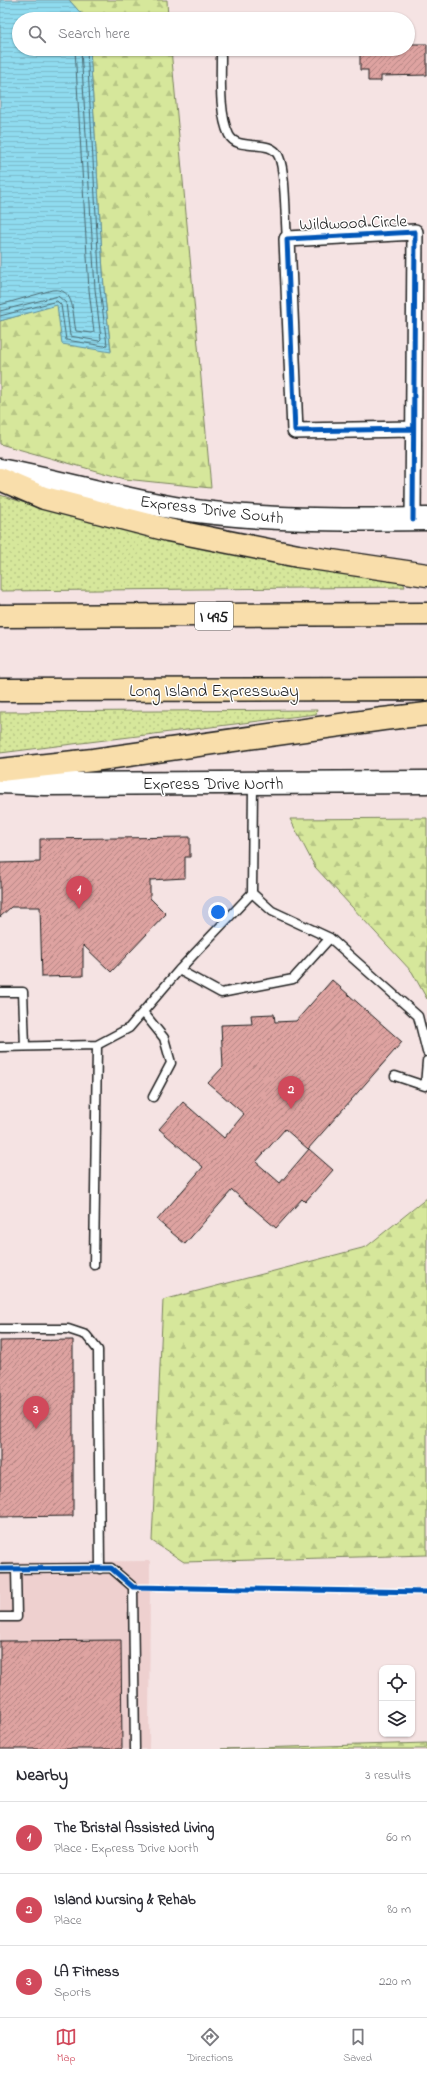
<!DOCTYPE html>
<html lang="en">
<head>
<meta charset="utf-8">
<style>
  body { margin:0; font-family:"Indie Flower",sans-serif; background:#f7f7f7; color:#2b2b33 }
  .controls { position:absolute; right:12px; bottom:12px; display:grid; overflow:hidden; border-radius:8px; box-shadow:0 1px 3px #0004 }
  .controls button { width:36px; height:36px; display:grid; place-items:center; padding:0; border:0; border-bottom:1px solid #e1e1e2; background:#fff; color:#2b2b33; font:20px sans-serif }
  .you { position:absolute; left:218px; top:912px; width:14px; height:14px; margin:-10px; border:3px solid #fff; border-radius:50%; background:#1a73e8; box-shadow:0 0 0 6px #1a73e833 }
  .badge { display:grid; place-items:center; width:26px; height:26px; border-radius:50%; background:#d1495b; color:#fff; font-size:13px; font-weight:700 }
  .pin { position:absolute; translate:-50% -33px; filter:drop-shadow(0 1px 2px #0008) }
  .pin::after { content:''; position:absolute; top:21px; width:14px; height:12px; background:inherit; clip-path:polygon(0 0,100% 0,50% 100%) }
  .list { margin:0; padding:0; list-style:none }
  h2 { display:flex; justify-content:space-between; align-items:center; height:52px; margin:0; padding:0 16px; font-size:17px }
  h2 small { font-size:13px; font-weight:400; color:#7c7c81 }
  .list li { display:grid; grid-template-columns:26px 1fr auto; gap:12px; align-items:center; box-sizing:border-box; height:72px; padding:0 16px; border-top:1px solid #e1e1e2 }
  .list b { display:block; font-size:15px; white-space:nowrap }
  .list p { margin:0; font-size:13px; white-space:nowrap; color:#7c7c81 }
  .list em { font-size:13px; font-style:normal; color:#7c7c81 }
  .icon { flex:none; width:22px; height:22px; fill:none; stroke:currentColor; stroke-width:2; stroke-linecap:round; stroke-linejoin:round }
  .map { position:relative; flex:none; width:427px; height:1749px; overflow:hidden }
  .search { position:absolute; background:#fff; box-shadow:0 1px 3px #0004; left:12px; right:12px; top:12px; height:44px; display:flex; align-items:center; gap:10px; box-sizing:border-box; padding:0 14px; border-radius:22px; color:#7c7c81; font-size:15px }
  .sheet { height:268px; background:#fff }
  nav { display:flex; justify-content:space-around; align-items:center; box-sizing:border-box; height:56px; border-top:1px solid #e1e1e2; background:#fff; font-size:11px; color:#7c7c81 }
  nav a { display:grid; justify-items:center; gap:2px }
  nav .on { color:#d1495b }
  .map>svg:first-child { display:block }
  .built { fill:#eed0cf }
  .grass { fill:url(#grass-dots); stroke:#79825c }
  .forest { fill:url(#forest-firs); stroke:#79825c }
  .water { fill:url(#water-rules); stroke:#618f9b }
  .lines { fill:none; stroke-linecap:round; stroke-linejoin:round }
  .shore { stroke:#4a6870; stroke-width:1 }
  .building { fill:url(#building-hatch); stroke:#1c1c1c }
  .lane-casing { stroke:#1c1c1c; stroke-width:11 }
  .street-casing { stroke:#1c1c1c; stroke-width:18 }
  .secondary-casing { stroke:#1c1c1c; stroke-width:25 }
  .highway-casing { stroke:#1c1c1c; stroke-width:25 }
  .lane { stroke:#fff; stroke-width:8 }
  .street { stroke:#fff; stroke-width:15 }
  .secondary { stroke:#fff; stroke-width:22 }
  .highway { stroke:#f9deab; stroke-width:22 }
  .cycleway-casing { stroke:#fff; stroke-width:8 }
  .cycleway { stroke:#0057b8; stroke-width:5 }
  .labels { text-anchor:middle; stroke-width:3; stroke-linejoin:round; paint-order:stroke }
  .shield { fill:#fff; stroke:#606060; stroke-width:1 }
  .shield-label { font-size:16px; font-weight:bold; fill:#1c1c1c }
  .street-label { font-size:17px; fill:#1c1c1c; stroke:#fff }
</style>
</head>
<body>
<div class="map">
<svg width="427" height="1749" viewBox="0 0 427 1749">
  <defs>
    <pattern id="grass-dots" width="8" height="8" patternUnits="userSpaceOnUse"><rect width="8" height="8" fill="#d6e79b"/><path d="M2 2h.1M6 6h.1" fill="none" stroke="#b7c685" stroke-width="1.8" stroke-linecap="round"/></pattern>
    <pattern id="forest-firs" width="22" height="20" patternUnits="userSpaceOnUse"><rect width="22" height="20" fill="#d6e79b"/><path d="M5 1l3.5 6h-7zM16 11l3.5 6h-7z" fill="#b7c685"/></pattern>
    <pattern id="water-rules" width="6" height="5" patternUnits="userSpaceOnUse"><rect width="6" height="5" fill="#8fdbef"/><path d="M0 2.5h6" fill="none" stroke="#7bbbcc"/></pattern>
    <pattern id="building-hatch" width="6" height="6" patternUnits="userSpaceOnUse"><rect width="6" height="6" fill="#dea3a1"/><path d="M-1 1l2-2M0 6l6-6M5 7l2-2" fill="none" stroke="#b38482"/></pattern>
  </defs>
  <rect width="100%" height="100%" fill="#f5e3e3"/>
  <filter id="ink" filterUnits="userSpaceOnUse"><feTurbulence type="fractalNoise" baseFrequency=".025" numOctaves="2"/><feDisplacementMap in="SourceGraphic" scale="8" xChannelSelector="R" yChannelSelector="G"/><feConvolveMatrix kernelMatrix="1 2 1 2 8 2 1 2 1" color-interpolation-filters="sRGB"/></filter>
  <g filter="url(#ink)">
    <path class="built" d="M150,1561L149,1749H0V1562Z"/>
    <path class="grass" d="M0,495L44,509L403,582L405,587L0,591Z
      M317,710L316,714L0,753V712Z"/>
    <path class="forest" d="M69,0H167L168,19H86Z
      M90,49H171L211,488L125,479L0,444V321L57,304L111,351L104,289Z
      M427,818V999L412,972L315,867L290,819Z
      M427,1198V1555L184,1562L152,1541L163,1300L366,1247Z
      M427,1743V1749H221Z"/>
    <path class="water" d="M0,0H69L86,19H19V49H90L104,289L111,352L62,344L57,305L0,321Z"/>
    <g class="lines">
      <path class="shore" d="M0,305L52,290C76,287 72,315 76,331L92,333L94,332L89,290L75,49
        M0,311L58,296L66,303L70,336L99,341L101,339L95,289L81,49
        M0,316L57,301L61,305L66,340L104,346L107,345L100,289L87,49"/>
    </g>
    <path class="building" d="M408,44H427V75L381,76V81H368V70H360V54L363,53L362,49H408Z
      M190,837V857H185V878L150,880V898L166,914L111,972L83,945V976L42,977L40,907H11L0,917V863L40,862V839Z
      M332,980L402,1042L308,1149L285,1129L256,1162L280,1183L309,1149L333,1170L305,1202L302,1199L276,1228L232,1190L185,1244L157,1220L203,1167L159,1129L183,1102L224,1138L244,1114L208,1083L223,1067L221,1025L252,1024L251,1015L274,1014L275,1022L296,1021Z
      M73,1340V1516L0,1517V1341Z
      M121,1640L122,1749H0V1641Z"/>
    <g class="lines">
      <g class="lane-casing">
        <path id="lane" d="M221,56C221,78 219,115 229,135C238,153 271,137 279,157C286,173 285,219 287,239
          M252,893L272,911L330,938L418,1016L427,1052
          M179,970L221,993L293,979L330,938
          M0,992H23L25,1046
          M143,1012L164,1038L171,1063L153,1097
          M0,1047L97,1045L129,1028L179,970L252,893L253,784
          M395,1076L425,1086L427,1061
          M94,1265L97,1045
          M0,1329H68L86,1335L98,1350L100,1569
          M0,1569L111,1568L133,1587L135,1749
          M0,1617H17L16,1569"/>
      </g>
      <g class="street-casing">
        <path id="street" d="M413,520L415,232L287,239L295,431L413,429"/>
      </g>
      <g class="secondary-casing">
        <path id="secondary" d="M0,470C59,481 116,498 175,508C259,521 343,520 427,519
          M0,782L44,784L427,782"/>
      </g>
      <g class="highway-casing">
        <path id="highway" d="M0,479L44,498L168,530L298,556L427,575
          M0,616L427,614
          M0,690L427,689
          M0,770L93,760L383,719L427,714"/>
      </g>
      <use href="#lane" class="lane"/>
      <use href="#street" class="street"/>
      <use href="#secondary" class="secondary"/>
      <use href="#highway" class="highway"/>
      <g class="cycleway-casing">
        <path id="cycleway" d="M413,520L415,232L287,239L295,431L413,429
          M0,1569L111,1568L133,1587L427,1592"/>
      </g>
      <use href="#cycleway" class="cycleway"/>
    </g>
  </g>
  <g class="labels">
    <rect class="shield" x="195" y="602" width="38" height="28" rx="3"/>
    <g class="shield-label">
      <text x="214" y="622">I 495</text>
    </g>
    <g class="street-label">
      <text transform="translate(353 222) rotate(-2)" y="6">Wildwood Circle</text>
      <text transform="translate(212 509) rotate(7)" y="6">Express Drive South</text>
      <text x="214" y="696">Long Island Expressway</text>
      <text x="213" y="789">Express Drive North</text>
    </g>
  </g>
</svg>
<div class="controls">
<button><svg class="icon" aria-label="locate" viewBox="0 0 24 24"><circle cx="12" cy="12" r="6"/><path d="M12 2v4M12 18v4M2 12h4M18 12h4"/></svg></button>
<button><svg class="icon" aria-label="layers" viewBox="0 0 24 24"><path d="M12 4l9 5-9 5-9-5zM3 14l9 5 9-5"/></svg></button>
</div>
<div class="you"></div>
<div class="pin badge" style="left:79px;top:909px">1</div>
<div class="pin badge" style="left:291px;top:1109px">2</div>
<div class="pin badge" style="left:36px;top:1429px">3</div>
<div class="search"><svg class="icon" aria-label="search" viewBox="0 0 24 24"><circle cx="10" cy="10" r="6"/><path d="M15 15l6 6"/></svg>Search here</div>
</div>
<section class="sheet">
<h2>Nearby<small>3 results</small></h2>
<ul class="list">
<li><span class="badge">1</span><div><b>The Bristal Assisted Living</b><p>Place · Express Drive North</p></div><em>60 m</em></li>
<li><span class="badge">2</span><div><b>Island Nursing &amp; Rehab</b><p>Place</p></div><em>80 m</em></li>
<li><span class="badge">3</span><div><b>LA Fitness</b><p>Sports</p></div><em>220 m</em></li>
</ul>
</section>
<nav>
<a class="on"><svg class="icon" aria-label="map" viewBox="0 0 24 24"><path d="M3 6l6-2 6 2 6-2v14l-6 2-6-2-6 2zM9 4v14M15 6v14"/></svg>Map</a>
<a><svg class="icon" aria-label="directions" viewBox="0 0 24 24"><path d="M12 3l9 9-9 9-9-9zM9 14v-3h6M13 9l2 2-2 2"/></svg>Directions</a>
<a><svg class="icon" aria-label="saved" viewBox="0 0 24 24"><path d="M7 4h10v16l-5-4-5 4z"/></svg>Saved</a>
</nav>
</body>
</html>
